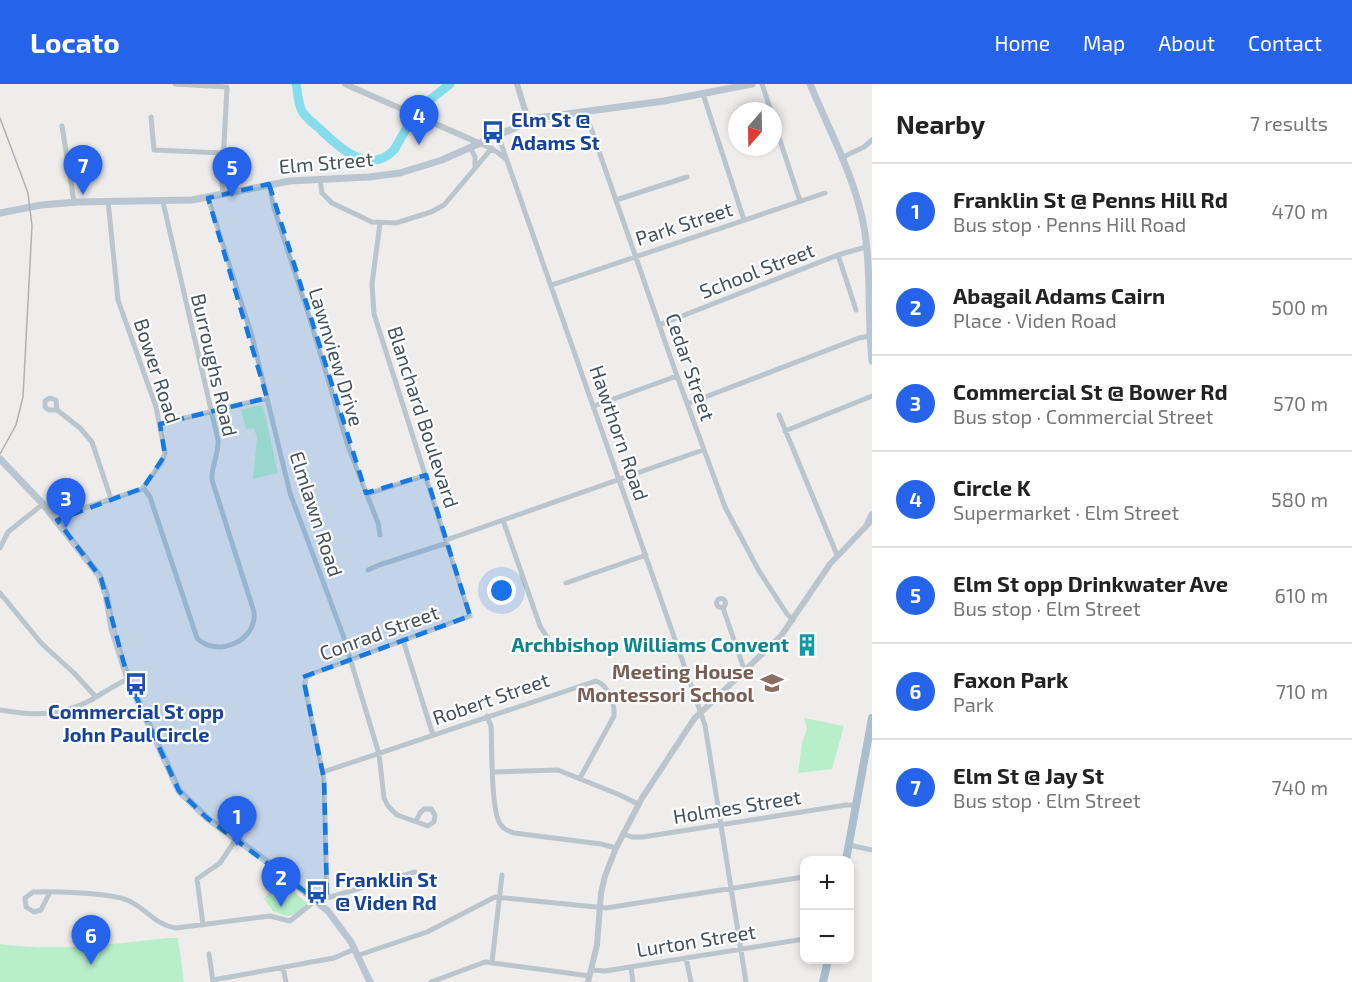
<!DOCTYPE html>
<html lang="en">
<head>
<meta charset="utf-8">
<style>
  body { margin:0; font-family:"Exo 2",sans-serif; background:#f6f6f6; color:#222 }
  .controls { position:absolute; right:18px; bottom:18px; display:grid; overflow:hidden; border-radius:12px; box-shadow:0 3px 9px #0003 }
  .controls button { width:54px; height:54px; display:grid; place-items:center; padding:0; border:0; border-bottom:2px solid #e0e0e0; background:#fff; color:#222; font:30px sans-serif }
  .compass { position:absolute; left:728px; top:18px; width:54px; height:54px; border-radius:50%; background:#fff; box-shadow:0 3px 9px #0003; rotate:200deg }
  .you { position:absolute; left:502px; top:507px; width:21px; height:21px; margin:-15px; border:4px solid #fff; border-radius:50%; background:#1a73e8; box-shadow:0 0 0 9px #1a73e833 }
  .badge { display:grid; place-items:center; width:39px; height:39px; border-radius:50%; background:#2563eb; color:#fff; font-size:20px; font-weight:700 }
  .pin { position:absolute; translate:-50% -50px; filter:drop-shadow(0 2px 3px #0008) }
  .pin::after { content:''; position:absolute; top:32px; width:21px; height:18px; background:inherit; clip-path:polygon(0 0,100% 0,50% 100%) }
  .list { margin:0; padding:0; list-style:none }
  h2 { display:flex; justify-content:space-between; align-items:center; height:78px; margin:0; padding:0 24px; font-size:26px }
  h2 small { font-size:20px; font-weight:400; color:#767676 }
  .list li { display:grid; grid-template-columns:39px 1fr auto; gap:18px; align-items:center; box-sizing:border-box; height:96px; padding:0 24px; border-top:2px solid #e0e0e0 }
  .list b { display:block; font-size:22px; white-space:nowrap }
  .list p { margin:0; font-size:20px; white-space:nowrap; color:#767676 }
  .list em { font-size:20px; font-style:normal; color:#767676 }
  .map { position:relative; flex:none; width:872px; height:898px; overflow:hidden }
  header { display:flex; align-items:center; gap:36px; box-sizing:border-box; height:84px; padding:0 30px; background:#2563eb; color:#fff }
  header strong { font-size:28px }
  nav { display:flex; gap:33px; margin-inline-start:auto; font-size:21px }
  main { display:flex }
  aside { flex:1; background:#fff }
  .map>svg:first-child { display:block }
  .green { fill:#b8efca }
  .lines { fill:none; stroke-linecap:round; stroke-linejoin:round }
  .river { stroke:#85ddec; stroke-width:9 }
  .minor { stroke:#bac5cc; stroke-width:5 }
  .tertiary { stroke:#bac5cc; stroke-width:6 }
  .secondary { stroke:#b9c6d1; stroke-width:7 }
  .primary { stroke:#abbecc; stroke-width:8 }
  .rail { stroke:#aeb2b7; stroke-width:1.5 }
  .marked { fill:#1679df; fill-opacity:0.2; stroke:#1679df; stroke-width:4.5; stroke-dasharray:12 8; stroke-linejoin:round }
  .labels { text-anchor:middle; stroke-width:4.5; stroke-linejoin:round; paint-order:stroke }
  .transit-label { font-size:20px; font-weight:bold; fill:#164399; stroke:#fff; text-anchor:start }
  .street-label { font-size:20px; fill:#44515a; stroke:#fff }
  .culture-label { font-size:20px; font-weight:bold; fill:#0d838f; stroke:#fff; text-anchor:end }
  .education-label { font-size:20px; font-weight:bold; fill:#785e54; stroke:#fff; text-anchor:end }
</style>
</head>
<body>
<header>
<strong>Locato</strong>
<nav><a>Home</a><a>Map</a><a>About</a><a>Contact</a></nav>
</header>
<main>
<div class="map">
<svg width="872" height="898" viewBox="0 0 872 898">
  <rect width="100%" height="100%" fill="#efecec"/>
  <path class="green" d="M260,321L263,323L278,389L253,395L257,354L254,344L246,345L241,326Z
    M804,634L844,642L832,685L798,689L802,659L807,645Z
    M280,795L308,820C301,825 293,835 283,831C280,830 277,828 273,827L264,815Z
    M169,854H178L184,898H0V860C58,868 111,860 169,854Z"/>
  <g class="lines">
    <path class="river" d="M296,0C298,8 298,20 302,27C306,34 313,39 319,44C338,63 369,92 394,66L417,26L450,0"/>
    <path class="minor" d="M175,0L227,3L222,99L223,111
      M762,0L771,27
      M703,10L744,136
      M585,27L677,292L725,423L759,487L787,530L793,536
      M151,33L154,66L223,69
      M773,35L800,117
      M62,42L74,118
      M498,51L705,641L746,898
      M480,59L497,68L507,76
      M470,63L475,73V83
      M841,74L864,63L872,56
      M320,95L322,109L332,119L372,138L396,139L431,128L444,121L492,64
      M269,100L274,124L310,235L348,362L378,439L380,451
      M208,114L252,252L290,409L343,551L379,670L384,714L388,722L397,731L428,742L434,738L435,731L431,725H424L420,729L416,737
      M616,116L687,93
      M838,171L856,226
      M552,201L825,109
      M659,241L838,171L866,163
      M50,314L56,316L57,326H49L45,323V317Z
      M687,320L859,254L870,252
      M594,322L677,292
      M57,326L80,344L92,358L111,415
      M779,331L837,471
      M160,340L267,314
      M785,347L872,312
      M143,403L150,413L197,554C216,574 257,558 254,528L212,396C211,382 219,370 218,356L163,118
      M367,410L426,391
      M57,436L68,429L142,405L161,379L165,369L156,323L118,216L108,117
      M503,436L540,542L547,553
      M446,456L703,366
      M0,464L8,448L43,420
      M368,486L379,481L447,459
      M566,499L646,471
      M0,509L42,560L74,589L96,613
      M716.5 519a4.5 4.5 0 1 1 9 0a4.5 4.5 0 1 1-9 0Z
      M723,524L745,588
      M403,556L433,651
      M0,626C33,632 61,632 91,616C103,609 115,601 128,595
      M487,632L491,642C492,663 491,721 499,738C502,744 507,747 514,749L601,760L616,764
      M323,688L596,597C608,601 615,619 614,632L580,694
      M493,688L558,686L620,711L638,720
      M623,750L632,753H643L846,721H856
      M849,761L872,766
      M50,808L41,826L34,828L26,823L25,814L33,808C53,807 110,809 127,816C146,824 155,841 176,844L270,832L290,837L316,816
      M327,814L324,695L305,602L306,594L312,590L470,532L374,230L372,200L380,139
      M320,819L327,814L415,788
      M203,841L197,795L220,779L236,755
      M209,870L213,898
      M359,871L427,848L495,813L606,824L804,793
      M686,874L691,898
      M492,878L502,791
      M283,883L286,898
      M631,883L633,898
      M592,886L605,887L804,855
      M213,896L334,874L355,865
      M431,898L485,878L590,892"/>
    <path class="tertiary" d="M345,0L479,59
      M517,0L528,36
      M588,898L597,861L601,809L605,792L616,764L642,714L694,635L781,552L830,480L872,436"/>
    <path class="secondary" d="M810,0C829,46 855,93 864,143C872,187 867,233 872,277
      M0,129L41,121L78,118L192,116L290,97L369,93L400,89L442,76L537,34L664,17L752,0
      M0,375L43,420L99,491L106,510L112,545L128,595L179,707L207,734L273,782L328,827L351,858L370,898
      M868,439L872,431"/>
    <path class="primary" d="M846,776L872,634
      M823,898L828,876"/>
    <path class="rail" d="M0,34L28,109L32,142L23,313L16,341L0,370"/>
  </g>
  <path class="marked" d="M269,100L366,409L426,391L470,532L303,593L324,695L327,814L320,819L207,734L179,707L128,595L101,494L57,436L143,404L165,371L160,340L267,314L208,114Z"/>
  <defs>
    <g id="bus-bare" transform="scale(1.8)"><path d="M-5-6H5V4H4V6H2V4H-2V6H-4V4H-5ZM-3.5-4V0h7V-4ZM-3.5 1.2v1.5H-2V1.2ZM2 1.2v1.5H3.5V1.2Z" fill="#1a4fb4" stroke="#fff" stroke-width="2.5" paint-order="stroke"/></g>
    <g id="building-bare" transform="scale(1.8)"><path d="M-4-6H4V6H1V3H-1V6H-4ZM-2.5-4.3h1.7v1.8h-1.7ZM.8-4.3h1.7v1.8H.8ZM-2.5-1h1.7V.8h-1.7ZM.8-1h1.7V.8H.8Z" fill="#0f9aa8" stroke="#fff" stroke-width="2.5" paint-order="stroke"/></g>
    <g id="school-bare" transform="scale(1.8)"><path d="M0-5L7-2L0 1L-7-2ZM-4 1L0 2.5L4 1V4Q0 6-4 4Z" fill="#8d6e63" stroke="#fff" stroke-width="2.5" paint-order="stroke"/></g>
  </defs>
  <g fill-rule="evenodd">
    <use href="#bus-bare" x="493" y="48"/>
    <use href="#building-bare" x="807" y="561"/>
    <use href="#school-bare" x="772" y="599"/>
    <use href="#bus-bare" x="136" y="600"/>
    <use href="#bus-bare" x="317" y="808"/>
  </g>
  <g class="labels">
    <g class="transit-label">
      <text x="511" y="43">Elm St @<tspan x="511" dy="23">Adams St</tspan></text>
      <text x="136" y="635" text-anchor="middle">Commercial St opp<tspan x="136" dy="23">John Paul Circle</tspan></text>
      <text x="335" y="803">Franklin St<tspan x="335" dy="23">@ Viden Rd</tspan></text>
    </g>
    <g class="street-label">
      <text transform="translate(326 79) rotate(-5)" y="7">Elm Street</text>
      <text transform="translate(684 140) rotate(-18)" y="7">Park Street</text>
      <text transform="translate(757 187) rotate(-21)" y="7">School Street</text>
      <text transform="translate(336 273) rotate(73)" y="7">Lawnview Drive</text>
      <text transform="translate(214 281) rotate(77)" y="7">Burroughs Road</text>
      <text transform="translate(690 283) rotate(71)" y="7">Cedar Street</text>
      <text transform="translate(157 287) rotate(72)" y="7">Bower Road</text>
      <text transform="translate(423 333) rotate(72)" y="7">Blanchard Boulevard</text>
      <text transform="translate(619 349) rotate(71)" y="7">Hawthorn Road</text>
      <text transform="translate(316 430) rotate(72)" y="7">Elmlawn Road</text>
      <text transform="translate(379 549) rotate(-20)" y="7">Conrad Street</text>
      <text transform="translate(491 615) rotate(-19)" y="7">Robert Street</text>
      <text transform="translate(737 723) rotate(-9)" y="7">Holmes Street</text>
      <text transform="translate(696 857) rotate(-9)" y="7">Lurton Street</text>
    </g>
    <g class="culture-label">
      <text x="789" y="568">Archbishop Williams Convent</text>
    </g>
    <g class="education-label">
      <text x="754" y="595">Meeting House<tspan x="754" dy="23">Montessori School</tspan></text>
    </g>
  </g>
</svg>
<div class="controls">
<button>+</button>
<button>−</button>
</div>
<svg class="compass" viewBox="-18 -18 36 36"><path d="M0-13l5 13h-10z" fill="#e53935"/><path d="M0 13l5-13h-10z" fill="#767676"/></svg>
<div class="you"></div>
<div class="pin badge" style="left:237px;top:762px">1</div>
<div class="pin badge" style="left:281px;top:823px">2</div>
<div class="pin badge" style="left:66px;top:444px">3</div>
<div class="pin badge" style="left:419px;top:61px">4</div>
<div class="pin badge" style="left:232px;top:113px">5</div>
<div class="pin badge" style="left:91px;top:881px">6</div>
<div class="pin badge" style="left:83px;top:111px">7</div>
</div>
<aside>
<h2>Nearby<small>7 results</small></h2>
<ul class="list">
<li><span class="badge">1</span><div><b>Franklin St @ Penns Hill Rd</b><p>Bus stop · Penns Hill Road</p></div><em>470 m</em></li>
<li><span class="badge">2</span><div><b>Abagail Adams Cairn</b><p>Place · Viden Road</p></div><em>500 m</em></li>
<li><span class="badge">3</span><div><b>Commercial St @ Bower Rd</b><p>Bus stop · Commercial Street</p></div><em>570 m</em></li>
<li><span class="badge">4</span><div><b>Circle K</b><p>Supermarket · Elm Street</p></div><em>580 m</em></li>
<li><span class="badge">5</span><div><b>Elm St opp Drinkwater Ave</b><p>Bus stop · Elm Street</p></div><em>610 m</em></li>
<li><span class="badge">6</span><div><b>Faxon Park</b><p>Park</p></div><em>710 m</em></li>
<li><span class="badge">7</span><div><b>Elm St @ Jay St</b><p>Bus stop · Elm Street</p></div><em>740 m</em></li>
</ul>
</aside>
</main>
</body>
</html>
